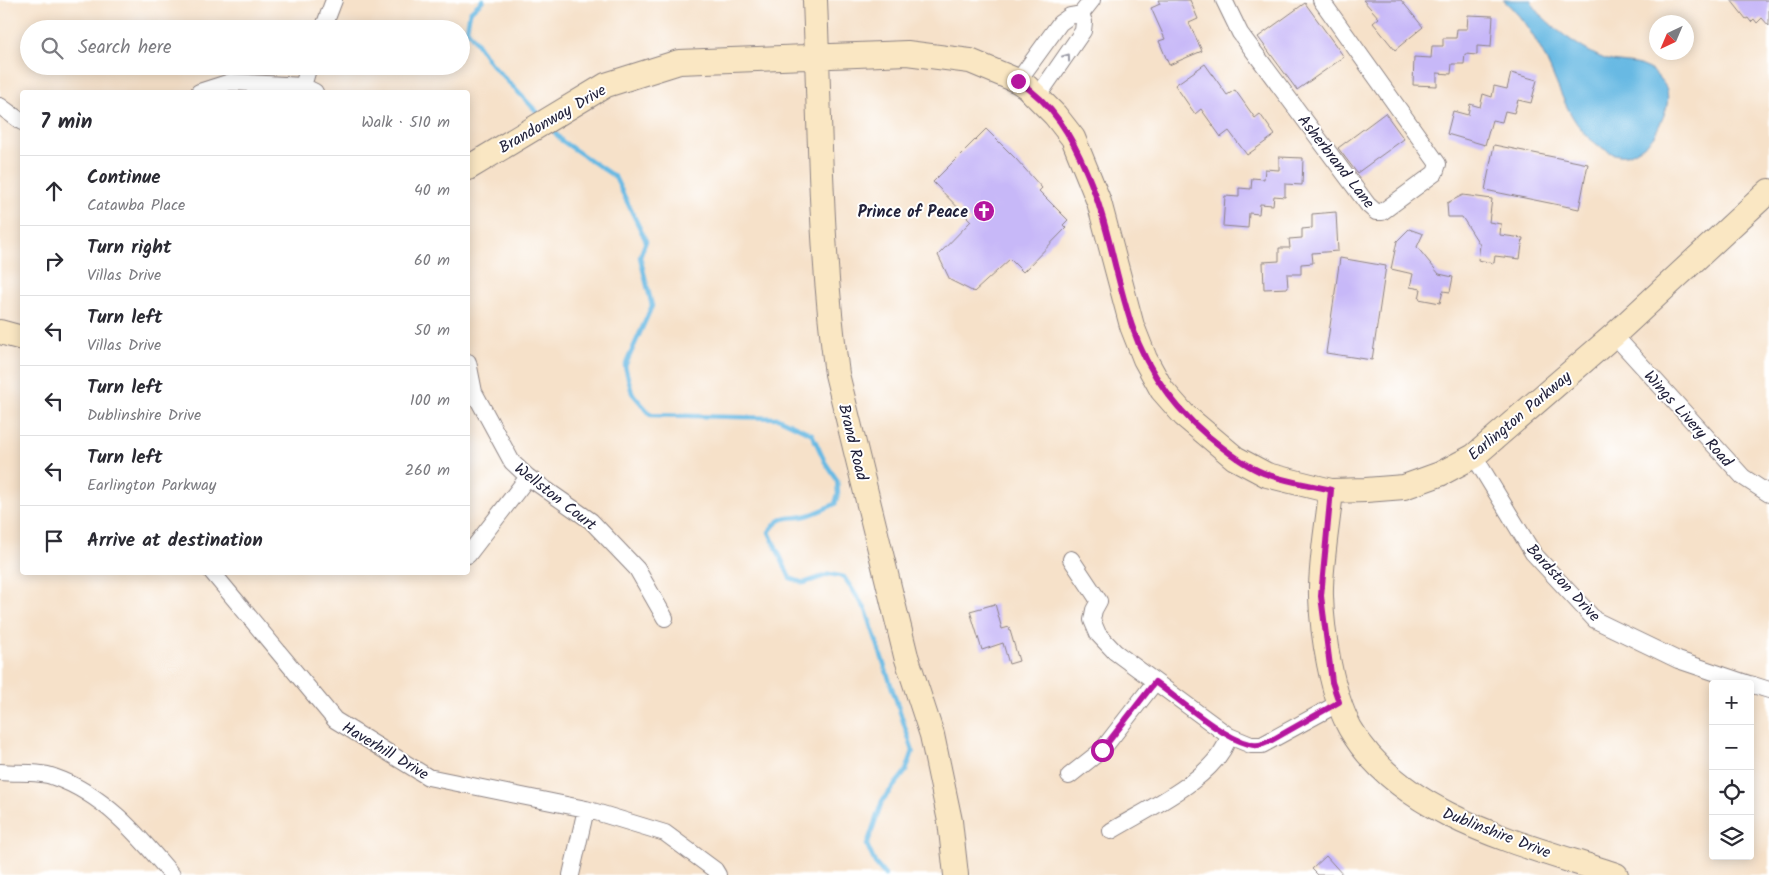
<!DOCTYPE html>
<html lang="en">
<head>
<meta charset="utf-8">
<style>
  body { margin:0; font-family:Kalam,sans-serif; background:#f7f7f7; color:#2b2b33 }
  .controls { position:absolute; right:15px; bottom:15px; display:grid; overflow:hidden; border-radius:5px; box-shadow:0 2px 12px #0003 }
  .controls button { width:45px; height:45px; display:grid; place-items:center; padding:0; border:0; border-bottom:1px solid #e1e1e2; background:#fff; color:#2b2b33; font:25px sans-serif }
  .compass { position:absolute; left:1649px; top:15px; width:45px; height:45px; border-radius:50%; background:#fff; box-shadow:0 2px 12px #0003; rotate:224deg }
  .stop { position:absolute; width:15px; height:15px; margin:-11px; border:4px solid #b5179e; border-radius:50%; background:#fff }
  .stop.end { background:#b5179e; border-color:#fff; box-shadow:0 1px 5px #0008 }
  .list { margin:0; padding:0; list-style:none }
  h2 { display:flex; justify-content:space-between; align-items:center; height:65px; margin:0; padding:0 20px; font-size:21px }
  h2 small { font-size:16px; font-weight:400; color:#7c7c81 }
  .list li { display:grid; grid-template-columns:32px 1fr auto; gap:15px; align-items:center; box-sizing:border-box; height:70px; padding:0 20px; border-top:1px solid #e1e1e2 }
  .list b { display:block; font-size:19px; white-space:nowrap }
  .list p { margin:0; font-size:16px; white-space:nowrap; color:#7c7c81 }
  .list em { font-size:16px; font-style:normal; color:#7c7c81 }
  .icon { flex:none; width:28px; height:28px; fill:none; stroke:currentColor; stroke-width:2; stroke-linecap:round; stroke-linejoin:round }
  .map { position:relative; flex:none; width:1769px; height:875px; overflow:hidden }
  .search { position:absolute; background:#fff; box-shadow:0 2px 12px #0003; left:20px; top:20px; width:450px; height:55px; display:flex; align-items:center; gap:12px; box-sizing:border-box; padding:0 18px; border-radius:28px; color:#7c7c81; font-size:19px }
  .panel { position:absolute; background:#fff; box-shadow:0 2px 12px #0003; left:20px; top:90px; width:450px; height:485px; border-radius:5px }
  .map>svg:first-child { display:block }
  .water { fill:#68b9e3; stroke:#456e8f }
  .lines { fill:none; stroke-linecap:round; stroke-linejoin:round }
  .stream { stroke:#68b9e3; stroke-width:4.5 }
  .building { fill:#c7b8f8 }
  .street-casing { stroke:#8c8282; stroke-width:18 }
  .secondary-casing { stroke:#8c8282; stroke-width:26 }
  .street { stroke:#fff; stroke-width:16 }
  .secondary { stroke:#fae7c3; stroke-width:24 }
  .oneway { stroke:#9c9ca7 }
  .route { stroke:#b5179e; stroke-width:6 }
  .labels { text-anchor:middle; stroke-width:4; stroke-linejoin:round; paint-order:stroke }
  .street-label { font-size:16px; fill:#22223b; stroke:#fff }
  .poi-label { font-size:16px; font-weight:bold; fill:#22223b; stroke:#fff; text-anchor:end }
</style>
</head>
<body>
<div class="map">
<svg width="1769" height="875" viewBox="0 0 1769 875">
  <rect width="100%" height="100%" fill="#fff"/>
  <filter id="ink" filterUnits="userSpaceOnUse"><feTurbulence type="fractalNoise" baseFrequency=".02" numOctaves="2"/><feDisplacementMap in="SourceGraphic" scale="10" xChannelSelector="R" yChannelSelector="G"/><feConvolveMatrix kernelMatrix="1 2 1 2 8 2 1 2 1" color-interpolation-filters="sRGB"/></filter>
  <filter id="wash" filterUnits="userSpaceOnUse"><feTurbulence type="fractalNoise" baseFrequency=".0096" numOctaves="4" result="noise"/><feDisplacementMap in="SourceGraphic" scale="20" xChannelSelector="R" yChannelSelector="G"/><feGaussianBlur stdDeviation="1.12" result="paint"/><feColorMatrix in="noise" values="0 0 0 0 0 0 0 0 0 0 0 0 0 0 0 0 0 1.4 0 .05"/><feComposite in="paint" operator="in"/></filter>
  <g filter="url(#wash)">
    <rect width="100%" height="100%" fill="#f6e1c9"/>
    <path class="water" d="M1503,0H1531C1538,20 1587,54 1608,60C1627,65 1645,60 1659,78C1662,82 1667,87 1667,91C1670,105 1663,118 1657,130C1652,141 1642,148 1632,153C1622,158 1612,154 1604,149C1566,127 1560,83 1540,48C1530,30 1519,13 1503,0Z"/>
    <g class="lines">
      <path class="stream" d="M483,0L470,12L467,29L491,64L541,116
        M551,128L562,141L615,177L646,241L640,257L652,306L625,366L632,393L651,415L778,418L812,434L825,462L837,480L838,494L835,504C827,508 818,512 809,515C790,521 783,511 769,532L790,578L804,583L830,574L844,577L866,610L913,751L906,771L882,801L867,845L875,863L885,875"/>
    </g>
    <g id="blocks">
      <path class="building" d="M1158,0H1190L1198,19L1189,23L1202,51L1169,65L1159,41L1165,39L1151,8L1160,4Z
        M1363,0H1401L1423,27L1395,50L1373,23L1379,18Z
        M1731,0H1769V26L1762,18L1757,23L1754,19L1751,22L1748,18L1746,19Z
        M1305,3L1344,57L1297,90L1258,37Z
        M1468,15L1493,16L1491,47L1477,46V55L1465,54L1464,64H1452L1451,74L1437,73V86L1413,85L1414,57L1431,58L1432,46H1443V38H1456L1457,29H1467Z
        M1205,64L1227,95L1235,90L1255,118L1260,114L1275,135L1247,155L1229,131L1221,137L1201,109L1195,114L1175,85Z
        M1511,73L1537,80L1531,103L1518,100L1514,113L1505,111L1502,122L1492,120L1485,145L1447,134L1453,111L1468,115L1470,104L1480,107L1483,94L1492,97L1494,86L1507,89Z
        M1385,113L1404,139L1357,173L1338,148Z
        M986,129L1016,159L1042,188L1039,191L1068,220L1063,225L1066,228L1023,272L1010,259L974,292L950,280L938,255L971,221L933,182Z
        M1494,145L1588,164L1579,209L1485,190Z
        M1279,157L1303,158L1302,185L1285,184V197L1274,196L1273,205L1260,204L1259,214L1249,213L1248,228L1223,226L1225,196L1239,197V188L1251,189L1252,178L1264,179L1265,169L1279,170Z
        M1463,195L1492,199L1489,222L1501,224L1500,235L1523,238L1520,259L1495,256L1494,263L1478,260L1480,245L1462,217H1448L1447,203Z
        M1336,212L1338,251L1312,253L1313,263L1301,264V274H1287L1288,288L1264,289L1263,262L1279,261V248H1290L1289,239L1302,238V229L1312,228V214Z
        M1409,229L1423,234L1417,247L1439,274L1453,277L1450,292L1443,291L1440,303L1419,299L1421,289L1410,287L1413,274L1391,269L1397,241Z
        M1340,258L1386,266L1372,360L1326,353Z
        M995,604L1002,629L1009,627L1019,661L1009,664L1003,643L982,650L970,611Z
        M1326,856L1343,875H1318L1312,869Z"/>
    </g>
  </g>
  <g filter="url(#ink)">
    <use href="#blocks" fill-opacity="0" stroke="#8c8282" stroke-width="1"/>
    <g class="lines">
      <g class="street-casing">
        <path id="street" d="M1224,0L1240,33L1368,205L1376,212H1382L1435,173L1438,164L1321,0
          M323,29L334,0
          M1018,81L1060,23L1070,16L1081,14L1092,0
          M303,86L309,66
          M199,92L230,82L303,86L315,92
          M1038,96L1083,31L1084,22L1081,14
          M0,106L22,122
          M1614,335L1743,477L1769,494
          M468,362L474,392L512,462L528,477L591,521L637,569L665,618
          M1474,456L1533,553L1595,620L1678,660L1749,684
          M468,555L528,477
          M1071,559L1099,601L1094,610L1092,620L1098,634L1115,652L1229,736L1251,745H1262L1339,703
          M212,572L335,720L428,777L586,809L665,833L715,870L718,875
          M1750,684L1769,690
          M0,772C16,774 39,771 54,777C104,794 139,836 172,875
          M1069,776L1102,750L1155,682
          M1111,831C1147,809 1217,778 1229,736
          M571,875L586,809"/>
      </g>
      <g class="secondary-casing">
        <path id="secondary" d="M815,0C820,124 820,251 837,374L906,656L932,735L950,821L956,875
          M468,168L606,85L679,62L907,53L970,61L1018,81L1027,87L1055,115L1073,138L1099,202L1132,326L1145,359L1162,390L1184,415L1235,458L1267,475L1331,491L1366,490L1404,487L1440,474L1474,456L1614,335L1769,191
          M0,332L22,338
          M1331,491C1328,523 1320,565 1321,596C1322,635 1332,695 1350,728C1401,818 1527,845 1616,875"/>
      </g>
      <use href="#street" class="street"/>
      <use href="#secondary" class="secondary"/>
    </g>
    <defs><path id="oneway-chevron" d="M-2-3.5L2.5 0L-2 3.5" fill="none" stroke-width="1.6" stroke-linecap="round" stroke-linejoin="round" transform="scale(1.25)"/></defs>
    <use class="oneway" href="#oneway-chevron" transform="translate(1067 57) rotate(-54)"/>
  </g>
  <g class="lines" filter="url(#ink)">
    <path class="route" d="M1018,81C1054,105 1071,135 1087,173C1108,222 1115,275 1132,326C1149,377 1180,416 1223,448C1236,458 1253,470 1269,475C1289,482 1311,485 1331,490L1321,596L1332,682L1339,702L1272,740C1265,744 1257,747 1249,744C1221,737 1180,700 1155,682L1102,750"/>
  </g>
  <defs>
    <g id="church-disc" transform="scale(1.125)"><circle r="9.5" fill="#b5179e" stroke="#fff"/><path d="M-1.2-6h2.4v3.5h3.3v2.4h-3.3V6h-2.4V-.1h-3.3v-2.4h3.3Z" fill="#fff"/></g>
  </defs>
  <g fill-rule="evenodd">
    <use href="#church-disc" x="984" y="211"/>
  </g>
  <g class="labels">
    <g class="street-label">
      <text transform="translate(552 118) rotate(-30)" y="6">Brandonway Drive</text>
      <text transform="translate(1337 161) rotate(52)" y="6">Asherbrand Lane</text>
      <text transform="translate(1519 415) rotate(-40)" y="6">Earlington Parkway</text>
      <text transform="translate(1689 418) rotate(48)" y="6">Wings Livery Road</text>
      <text transform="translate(854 442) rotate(76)" y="6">Brand Road</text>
      <text transform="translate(556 496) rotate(38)" y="6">Wellston Court</text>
      <text transform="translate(1564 582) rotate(47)" y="6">Bardston Drive</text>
      <text transform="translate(386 750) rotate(31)" y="6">Haverhill Drive</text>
      <text transform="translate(1497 832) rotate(21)" y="6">Dublinshire Drive</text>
    </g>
    <g class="poi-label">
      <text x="968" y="217">Prince of Peace</text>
    </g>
  </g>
</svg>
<div class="controls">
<button>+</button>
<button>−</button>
<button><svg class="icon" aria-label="locate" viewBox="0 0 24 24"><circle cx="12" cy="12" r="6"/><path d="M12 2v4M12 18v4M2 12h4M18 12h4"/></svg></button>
<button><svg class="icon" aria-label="layers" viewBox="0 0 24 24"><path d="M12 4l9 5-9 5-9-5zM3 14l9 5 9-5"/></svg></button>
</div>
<svg class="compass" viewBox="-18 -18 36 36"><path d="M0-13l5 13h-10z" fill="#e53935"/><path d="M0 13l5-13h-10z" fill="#7c7c81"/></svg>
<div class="stop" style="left:1102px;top:750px"></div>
<div class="stop end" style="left:1018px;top:81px"></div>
<div class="search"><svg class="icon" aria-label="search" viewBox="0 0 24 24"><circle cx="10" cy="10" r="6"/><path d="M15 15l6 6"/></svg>Search here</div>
<section class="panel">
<h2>7 min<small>Walk · 510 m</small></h2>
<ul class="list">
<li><svg class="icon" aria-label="ahead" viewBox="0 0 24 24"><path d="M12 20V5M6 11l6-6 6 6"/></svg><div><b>Continue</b><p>Catawba Place</p></div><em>40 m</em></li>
<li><svg class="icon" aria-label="right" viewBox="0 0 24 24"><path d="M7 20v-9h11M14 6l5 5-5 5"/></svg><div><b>Turn right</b><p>Villas Drive</p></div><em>60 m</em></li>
<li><svg class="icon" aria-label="left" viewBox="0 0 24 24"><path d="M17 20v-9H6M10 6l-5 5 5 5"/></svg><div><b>Turn left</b><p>Villas Drive</p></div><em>50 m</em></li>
<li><svg class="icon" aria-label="left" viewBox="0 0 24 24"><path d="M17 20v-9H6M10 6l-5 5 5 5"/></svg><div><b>Turn left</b><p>Dublinshire Drive</p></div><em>100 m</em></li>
<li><svg class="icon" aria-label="left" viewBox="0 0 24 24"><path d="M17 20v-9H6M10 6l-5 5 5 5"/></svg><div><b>Turn left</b><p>Earlington Parkway</p></div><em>260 m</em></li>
<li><svg class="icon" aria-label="arrive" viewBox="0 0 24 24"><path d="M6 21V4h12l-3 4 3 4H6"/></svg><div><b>Arrive at destination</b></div></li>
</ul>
</section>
</div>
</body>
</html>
